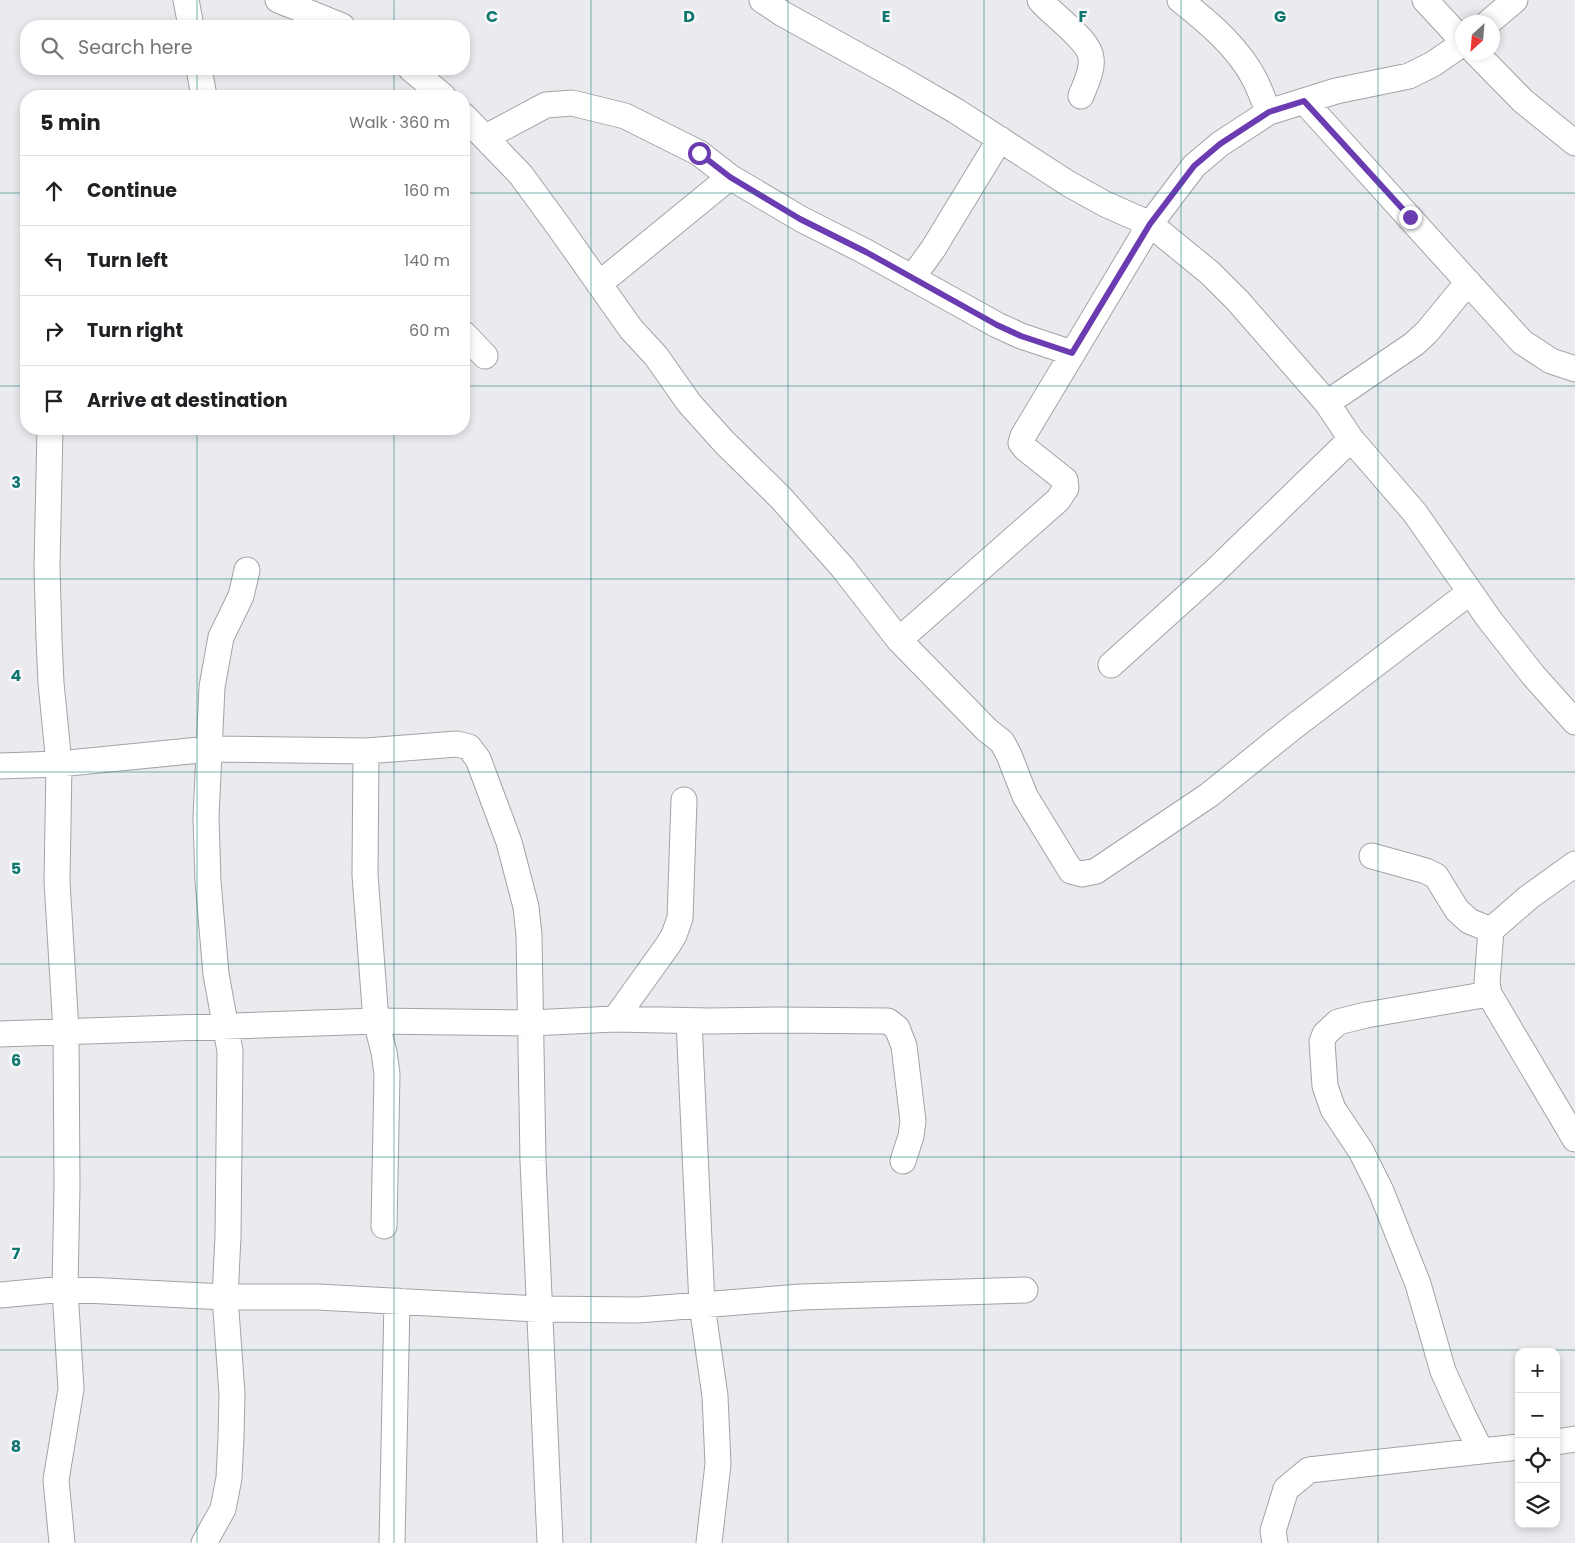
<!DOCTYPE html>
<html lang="en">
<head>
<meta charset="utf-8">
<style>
  body { margin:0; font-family:Poppins,sans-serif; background:#f2f2f2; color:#202124 }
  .controls { position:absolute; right:15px; bottom:15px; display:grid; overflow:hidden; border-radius:10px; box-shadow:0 2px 8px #0003 }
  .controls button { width:45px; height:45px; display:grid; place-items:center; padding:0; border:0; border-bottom:1px solid #e0e0e0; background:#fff; color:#202124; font:25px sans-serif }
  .compass { position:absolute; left:1455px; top:15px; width:45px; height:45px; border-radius:50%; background:#fff; box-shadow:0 2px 8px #0003; rotate:206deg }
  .stop { position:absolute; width:15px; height:15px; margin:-11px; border:4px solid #6b3bb2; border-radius:50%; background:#fff }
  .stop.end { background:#6b3bb2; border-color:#fff; box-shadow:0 1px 5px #0008 }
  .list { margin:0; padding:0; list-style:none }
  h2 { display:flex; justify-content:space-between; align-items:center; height:65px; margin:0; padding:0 20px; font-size:21px }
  h2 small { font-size:16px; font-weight:400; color:#757577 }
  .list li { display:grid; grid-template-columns:32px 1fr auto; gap:15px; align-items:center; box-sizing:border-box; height:70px; padding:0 20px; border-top:1px solid #e0e0e0 }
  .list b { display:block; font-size:19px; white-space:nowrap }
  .list em { font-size:16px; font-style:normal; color:#757577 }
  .icon { flex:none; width:28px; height:28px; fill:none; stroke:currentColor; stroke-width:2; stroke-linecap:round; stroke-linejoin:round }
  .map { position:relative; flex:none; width:1575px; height:1543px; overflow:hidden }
  .search { position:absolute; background:#fff; box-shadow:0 2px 8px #0003; left:20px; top:20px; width:450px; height:55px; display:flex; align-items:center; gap:12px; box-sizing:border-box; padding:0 18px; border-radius:20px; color:#757577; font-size:19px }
  .panel { position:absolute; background:#fff; box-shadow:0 2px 8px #0003; left:20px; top:90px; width:450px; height:345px; border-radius:20px }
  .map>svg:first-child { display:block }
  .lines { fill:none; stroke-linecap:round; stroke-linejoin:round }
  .minor-casing { stroke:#a3a3a7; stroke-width:27 }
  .minor { stroke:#fff; stroke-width:25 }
  .route { stroke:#6b3bb2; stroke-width:6 }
  .grid { fill:none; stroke:#0f766e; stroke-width:1; stroke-opacity:0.55 }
  .grid-label { font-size:16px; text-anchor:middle; font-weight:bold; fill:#0f766e; stroke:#f8f8fc; stroke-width:5; stroke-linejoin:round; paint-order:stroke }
</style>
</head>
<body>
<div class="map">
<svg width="1575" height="1543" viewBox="0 0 1575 1543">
  <rect width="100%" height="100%" fill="#ebeaef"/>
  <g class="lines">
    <g class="minor-casing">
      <path id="minor" d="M186,0L191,26
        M278,0L342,26
        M762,0L783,14L899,78L956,111L1069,184L1105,204L1150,224L1210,273L1238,301L1327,403L1351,439L1415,513L1489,619L1533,675L1575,722
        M1040,0C1052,15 1090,40 1091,58C1093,70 1085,85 1081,96
        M1180,0C1208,22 1239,48 1255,80C1260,90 1264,102 1269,112
        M1425,0L1462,40
        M1489,22L1515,0
        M1475,52L1523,101L1575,143
        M199,69L204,96
        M411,69L443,96
        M1304,101L1522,342L1551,361L1575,369
        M464,116L521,175L559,227L631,329L656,356L689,403L724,442L781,498L843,568L899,640L987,730L1002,742L1009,755L1025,796L1071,871L1082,874L1096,871L1209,795L1292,728L1470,592
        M486,137L546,105L572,103L625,116L699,153L730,177L801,219L866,252L997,325L1021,336L1072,353
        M912,278L933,249L1000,139
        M599,284L730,177
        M464,334L485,356
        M1327,403L1414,344L1427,332L1468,282
        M50,429L47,567L49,639L51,683L59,764L57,881L66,1031L67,1186L65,1289L71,1389L56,1480L62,1543
        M899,640L1058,500L1066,488L1065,480L1026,449L1021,443L1023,436L1150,224L1194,166L1220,144L1269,112L1336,91L1409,76L1433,64L1462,44
        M1111,665L1214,572L1351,439
        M366,751L365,875L376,1021L384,1052L387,1074L384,1226
        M0,766L59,764L210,749L366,751L457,744L469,747L478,759L509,842L526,907L529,935L533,1161L550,1543
        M1372,856L1426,871L1436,876L1457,910L1469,921L1491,930
        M1575,864L1529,897L1491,930L1487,983L1489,994L1575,1139
        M1489,994L1366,1015L1338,1022L1325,1034L1322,1042L1325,1086L1333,1109L1361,1151L1381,1191L1418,1284L1443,1371L1462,1413L1481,1451L1519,1447
        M615,1019L668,945L674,935L680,918L684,800
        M689,1021L702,1305L715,1396L718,1464L709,1543
        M0,1034L376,1021L530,1023L615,1019L709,1021L777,1020L888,1021L897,1028L904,1046L913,1121L911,1136L903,1161
        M0,1295L65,1289L225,1297H318L538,1309L638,1310L801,1297L1025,1290
        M1556,1442L1575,1439
        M204,1543L223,1509L229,1478L231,1437L232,1394L225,1297L228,1237L230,1051L216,974L208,881L206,818L212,687L221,637L241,596L247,570
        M392,1543L397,1301
        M1275,1543L1273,1531L1286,1489L1309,1470L1481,1451"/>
    </g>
    <use href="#minor" class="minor"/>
  </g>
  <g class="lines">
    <path class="route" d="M699,153L730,177L800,219L866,252L997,325L1021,336L1072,353L1150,224L1194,166L1220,144L1269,112L1304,101L1410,217"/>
  </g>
  <path class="grid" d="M197,0V26M394,0V26M591,0V1543M788,0V1543M984,0V1543M1181,0V1543M1378,0V1543M197,69V96M394,69V96M0,193H26M464,193H1575M0,386H26M464,386H1575M197,429V1543M394,429V1543M0,579H1575M0,772H1575M0,964H1575M0,1157H1575M0,1350H1575"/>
  <g class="grid-label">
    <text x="492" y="22">C</text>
    <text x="689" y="22">D</text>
    <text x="886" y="22">E</text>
    <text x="1083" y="22">F</text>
    <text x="1280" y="22">G</text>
    <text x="16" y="488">3</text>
    <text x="16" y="681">4</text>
    <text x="16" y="874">5</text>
    <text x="16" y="1066">6</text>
    <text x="16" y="1259">7</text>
    <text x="16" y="1452">8</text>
  </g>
</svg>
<div class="controls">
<button>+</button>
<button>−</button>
<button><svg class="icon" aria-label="locate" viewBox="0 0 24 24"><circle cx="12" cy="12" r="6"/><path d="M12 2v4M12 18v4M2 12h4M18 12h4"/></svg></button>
<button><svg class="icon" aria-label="layers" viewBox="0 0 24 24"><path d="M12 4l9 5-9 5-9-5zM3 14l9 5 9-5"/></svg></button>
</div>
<svg class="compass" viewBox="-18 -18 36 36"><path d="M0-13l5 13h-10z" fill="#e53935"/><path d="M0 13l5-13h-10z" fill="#757577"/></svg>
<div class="stop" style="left:699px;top:153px"></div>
<div class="stop end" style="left:1410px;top:217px"></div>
<div class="search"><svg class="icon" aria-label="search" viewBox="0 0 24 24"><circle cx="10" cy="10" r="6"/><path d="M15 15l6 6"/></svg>Search here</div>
<section class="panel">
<h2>5 min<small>Walk · 360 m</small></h2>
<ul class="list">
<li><svg class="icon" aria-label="ahead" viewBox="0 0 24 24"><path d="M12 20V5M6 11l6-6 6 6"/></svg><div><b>Continue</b></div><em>160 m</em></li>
<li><svg class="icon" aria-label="left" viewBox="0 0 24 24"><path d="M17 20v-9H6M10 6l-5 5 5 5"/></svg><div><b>Turn left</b></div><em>140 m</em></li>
<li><svg class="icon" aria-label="right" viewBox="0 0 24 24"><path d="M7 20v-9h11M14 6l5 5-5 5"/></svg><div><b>Turn right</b></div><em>60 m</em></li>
<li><svg class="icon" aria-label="arrive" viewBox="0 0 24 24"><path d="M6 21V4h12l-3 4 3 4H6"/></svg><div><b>Arrive at destination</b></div></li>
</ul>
</section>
</div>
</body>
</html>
